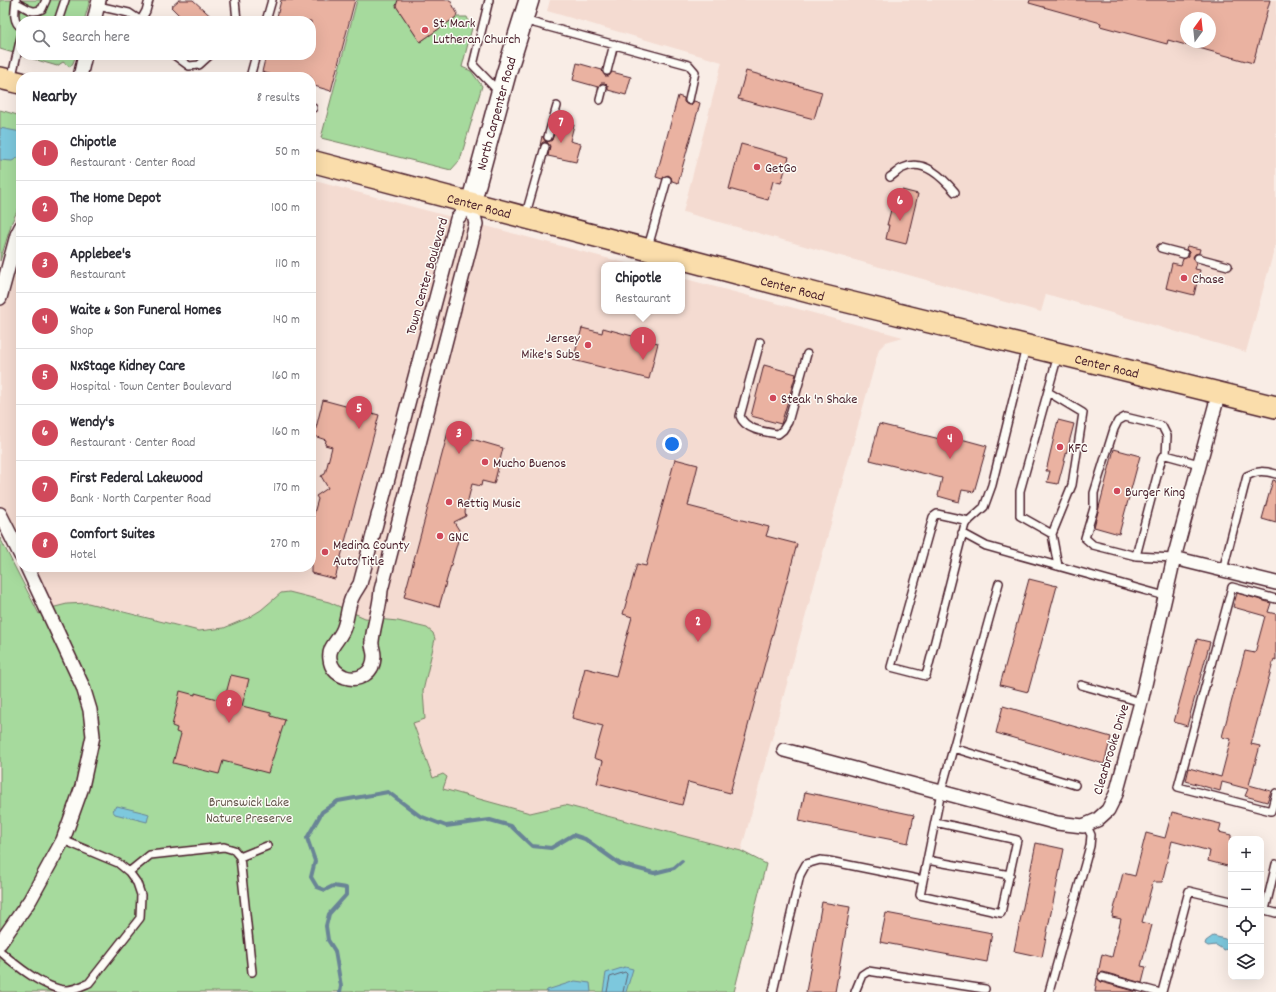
<!DOCTYPE html>
<html lang="en">
<head>
<meta charset="utf-8">
<style>
  body { margin:0; font-family:Dekko,sans-serif; background:#f2f2f3; color:#2b2b33 }
  .controls { position:absolute; right:12px; bottom:12px; display:grid; overflow:hidden; border-radius:8px; box-shadow:0 4px 16px #0002 }
  .controls button { width:36px; height:36px; display:grid; place-items:center; padding:0; border:0; border-bottom:1px solid #e1e1e2; background:#fff; color:#2b2b33; font:20px sans-serif }
  .compass { position:absolute; left:1180px; top:12px; width:36px; height:36px; border-radius:50%; background:#fff; box-shadow:0 4px 16px #0002; rotate:15deg }
  .you { position:absolute; left:672px; top:444px; width:14px; height:14px; margin:-10px; border:3px solid #fff; border-radius:50%; background:#1a73e8; box-shadow:0 0 0 6px #1a73e833 }
  .badge { display:grid; place-items:center; width:26px; height:26px; border-radius:50%; background:#d1495b; color:#fff; font-size:13px; font-weight:700 }
  .pin { position:absolute; translate:-50% -33px; filter:drop-shadow(0 1px 2px #0008) }
  .pin::after { content:''; position:absolute; top:21px; width:14px; height:12px; background:inherit; clip-path:polygon(0 0,100% 0,50% 100%) }
  .popup { position:absolute; left:601px; top:262px; width:84px; height:52px; box-sizing:border-box; display:grid; place-content:center; border-radius:8px; background:#fff; filter:drop-shadow(0 1px 3px #0005); font-size:13px; white-space:nowrap; color:#7c7c81 }
  .popup b { font-size:15px; color:#2b2b33 }
  .popup::after { content:''; position:absolute; left:50%; top:100%; margin-left:-8px; border:8px solid transparent; border-top-color:#fff }
  .list { margin:0; padding:0; list-style:none }
  h2 { display:flex; justify-content:space-between; align-items:center; height:52px; margin:0; padding:0 16px; font-size:17px }
  h2 small { font-size:13px; font-weight:400; color:#7c7c81 }
  .list li { display:grid; grid-template-columns:26px 1fr auto; gap:12px; align-items:center; box-sizing:border-box; height:56px; padding:0 16px; border-top:1px solid #e1e1e2 }
  .list b { display:block; font-size:15px; white-space:nowrap }
  .list p { margin:0; font-size:13px; white-space:nowrap; color:#7c7c81 }
  .list em { font-size:13px; font-style:normal; color:#7c7c81 }
  .icon { flex:none; width:22px; height:22px; fill:none; stroke:currentColor; stroke-width:2; stroke-linecap:round; stroke-linejoin:round }
  .map { position:relative; flex:none; width:1276px; height:992px; overflow:hidden }
  .search { position:absolute; background:#fff; box-shadow:0 4px 16px #0002; left:16px; top:16px; width:300px; height:44px; display:flex; align-items:center; gap:10px; box-sizing:border-box; padding:0 14px; border-radius:16px; color:#7c7c81; font-size:15px }
  .panel { position:absolute; background:#fff; box-shadow:0 4px 16px #0002; left:16px; top:72px; width:300px; height:500px; border-radius:16px }
  .map>svg:first-child { display:block }
  .built { fill:#f4dbd1; fill-rule:evenodd }
  .green { fill:#a6da9d; stroke:#787c64 }
  .water { fill:#7dc8dd; stroke:#698496 }
  .lines { fill:none; stroke-linecap:round; stroke-linejoin:round }
  .shore { stroke:#5e6372; stroke-width:1 }
  .stream { stroke:#698496; stroke-width:4 }
  .building { fill:#eab2a1; stroke:#4a1f2b }
  .lane-casing { stroke:#4a1f2b; stroke-width:10 }
  .street-casing { stroke:#4a1f2b; stroke-width:16 }
  .secondary-casing { stroke:#4a1f2b; stroke-width:22 }
  .primary-casing { stroke:#4a1f2b; stroke-width:24 }
  .lane { stroke:#fdfcf7; stroke-width:7 }
  .street { stroke:#fdfcf7; stroke-width:13 }
  .secondary { stroke:#fdfcf7; stroke-width:19 }
  .primary { stroke:#faddab; stroke-width:21 }
  .poi-dot { fill:#d1495b; stroke:#fdfcf7; stroke-width:1.5 }
  .labels { text-anchor:middle; stroke-width:3; stroke-linejoin:round; paint-order:stroke }
  .poi-label { font-size:14px; fill:#4a1f2b; stroke:#fdfcf7; text-anchor:start }
  .street-label { font-size:14px; fill:#4a1f2b; stroke:#fdfcf7 }
  .park-label { font-size:14px; fill:#66574d; stroke:#fdfcf7 }
</style>
</head>
<body>
<div class="map">
<svg width="1276" height="992" viewBox="0 0 1276 992">
  <rect width="100%" height="100%" fill="#f9ede6"/>
  <filter id="ink" filterUnits="userSpaceOnUse"><feTurbulence type="fractalNoise" baseFrequency=".025" numOctaves="2"/><feDisplacementMap in="SourceGraphic" scale="8" xChannelSelector="R" yChannelSelector="G"/><feConvolveMatrix kernelMatrix="1 2 1 2 8 2 1 2 1" color-interpolation-filters="sRGB"/></filter>
  <g filter="url(#ink)">
    <path class="built" d="M550,0H1276V243L1246,352L1046,294L1041,312L683,212L722,62L547,11ZM1186,18H1210V42H1186Z
      M311,180L633,265H604V311H682V278L903,337L886,342L879,349L741,851L566,805L530,813L443,789L433,778L413,723L425,718L423,691L428,668L427,628L398,621L365,618L281,593L261,610L248,618L223,628L199,631L124,611L47,609L27,567H311Z
      M21,227V556L0,514V298Z"/>
    <path class="green" d="M0,0H90L84,21H21V55H76L73,63L70,67L63,62L57,66L0,49Z
      M357,0H398L396,6L420,42L456,17H467L472,28L462,67L471,71L482,86L460,160L451,170L321,138Z
      M0,110L21,116V203L12,222L0,261Z
      M0,538L39,614L47,609L67,604L88,603L199,631L224,628L248,618L261,610L281,593L289,592L329,602L365,618L398,621L427,628L433,633L435,639L423,691L425,719L413,723L433,778L443,774L447,777L443,789L530,813L565,805L741,851L766,864L734,992H0Z"/>
    <path class="water" d="M0,128L21,132V156L12,161L0,160Z
      M117,806L146,813L149,814L147,822L115,814L112,810Z
      M1213,936L1225,939L1230,943L1231,948L1224,950L1216,945L1208,946L1205,944L1206,941Z
      M625,967L633,969L626,992H603L606,973Z
      M575,981L590,983L591,992H546L547,990Z"/>
    <g class="lines">
      <path class="shore" d="M607,992L610,977L625,972L627,974L623,992"/>
      <path class="stream" d="M340,992L341,986L335,951L328,940L326,926L329,914L346,895V888L333,886L325,890L317,887L311,877L315,861L307,838L322,812L338,801L388,792L420,816L446,826L490,820L511,826L532,846L551,848L573,835L585,839L620,864L654,873L674,868L682,861"/>
    </g>
    <path class="building" d="M179,0H193L216,21H185L171,7Z
      M281,0H355L331,91L311,85V77H280L262,72L266,55H311V21H276Z
      M398,0H450L457,13L456,17L420,42L396,6Z
      M1030,0H1270L1253,63L1188,45V42H1210V18H1186V45L1168,40L1167,44L1100,26L1101,23L1029,3Z
      M577,63L602,70L605,76H609L612,72L631,77L626,95L608,90V86L605,83H601L598,87L573,80Z
      M746,71L822,92L814,119L738,99Z
      M678,96L684,98V102L688,105H691L694,101L700,103L678,183L672,181L671,177L668,175L662,179L656,177Z
      M558,121L574,125L570,141L581,144L576,162L548,156L550,146L547,142H543L540,146L542,136L546,142L552,140Z
      M741,144L789,157L781,183L773,181L768,200L729,189Z
      M902,190L918,194L906,244L886,239L889,225H887L895,195L900,197Z
      M1187,246L1200,249L1199,253L1195,254L1193,257L1197,263L1195,269L1200,270L1194,295L1166,288L1172,263L1181,265L1183,259L1189,256V252L1186,249Z
      M582,328L602,333L603,328L658,343L649,379L573,360Z
      M764,365L796,374L781,424L751,416Z
      M323,400L379,415L335,579L311,573V524L318,499L316,496L328,488L321,476L325,474L332,447L325,445L326,440L314,436Z
      M1058,420L1074,424L1058,484L1047,482L1050,471H1046Z
      M879,424L948,441L950,436L987,446L974,492L962,490L959,502L938,496L942,478L870,460Z
      M448,432L503,448L494,484L482,481L481,486L472,484L465,512L466,516L454,522L462,535L459,537L439,607L404,597Z
      M1114,449L1140,456L1119,534L1094,527Z
      M675,459L698,465L688,506L769,527L766,536L797,544L730,793L688,782L682,805L597,783L603,761L594,758L603,726L572,718L585,668L616,676L632,617L623,614L637,564L646,566Z
      M1273,480L1276,481V523L1262,519Z
      M1029,579L1057,586L1028,692L1000,685Z
      M1237,593L1271,603L1268,612L1276,614V660L1274,659L1251,744L1260,746L1249,785L1271,791L1267,802L1245,796L1248,789L1222,782L1220,791L1186,781L1189,768L1221,777L1231,739L1222,737L1245,651L1255,653L1265,616L1233,607Z
      M1197,639L1210,642L1187,726L1174,722Z
      M231,675L249,679L242,706L271,713V716L285,720L268,773L223,761L219,774L173,763L181,734L176,732L177,728L172,726L180,691L195,695V693L224,701Z
      M1003,706L1111,737L1104,764L996,733Z
      M805,792L914,815L908,843L799,821Z
      M1172,812L1221,824L1219,832L1231,835V867L1208,861L1210,851L1172,841L1162,882H1153L1142,922L1152,925L1141,966L1146,967L1142,983L1103,972L1098,974L1102,954L1112,957L1121,919L1112,917L1123,873L1135,876L1146,833L1165,838Z
      M1036,843L1064,849L1042,957L1014,951Z
      M822,902L850,907L835,992H806Z
      M886,913L992,933L987,962L880,942Z
      M1097,978L1101,982L1138,992H1095Z"/>
    <g class="lines">
      <g class="lane-casing">
        <path id="lane" d="M16,0C15,9 12,22 21,27
          M235,0L237,21
          M489,0L473,65L500,93
          M16,3C26,6 30,15 42,9L46,0
          M98,6L129,13L141,21
          M141,20L146,11L149,0
          M523,20L689,65L695,72L689,100
          M58,21L65,0
          M266,21L272,0
          M174,55L189,66L199,65L210,55
          M607,71L614,44
          M250,77L256,55
          M11,80L21,37
          M600,100L603,88
          M311,108H313
          M548,137L557,106
          M890,177C894,175 899,169 903,168C924,158 943,178 955,192
          M525,217L545,147
          M648,247L667,180
          M1161,248L1184,254
          M1198,258L1228,266
          M760,342L740,416C745,430 765,432 778,434L783,430L788,422L807,354
          M1048,392L1083,413L1072,485L1052,534L1058,566
          M1166,455L1199,464
          M969,521L937,514L933,517L891,667L926,676L965,524L984,507L992,485L1026,347
          M962,533L986,546L1165,596
          M1052,534L1020,516V491L1058,355
          M1136,556L1093,545L1085,538L1094,508V493L1114,429L1118,421L1125,417L1162,426L1167,436L1166,455L1162,457L1136,556L1174,558
          M1223,570L1247,476C1258,470 1264,471 1276,474
          M1276,599L1232,587L1178,787L1271,811L1276,793
          M1081,685L1141,702
          M953,748L1075,785
          M935,822L1017,840L1001,913L920,895C927,861 934,827 941,792L999,583
          M240,857L267,846
          M927,860L1010,875
          M129,872L150,855L224,847L234,850L240,857L252,972
          M1261,909L1276,913
          M1265,910L1276,864
          M0,951C15,965 45,989 66,990C74,990 82,986 89,983L140,918L141,895L137,883L129,872L118,863L63,840
          M1102,977L1157,992
          M773,992L800,875L806,864L820,860L829,861L923,880
          M855,992L862,975L868,971L985,989
          M1049,992L1090,846L1091,835L1086,824
          M1162,992L1189,891L1231,901"/>
      </g>
      <g class="street-casing">
        <path id="street" d="M94,21L99,0
          M80,77L85,55
          M471,203L476,224L381,590C380,608 374,623 372,641C371,646 374,650 374,656C374,672 360,682 345,677C337,674 331,668 330,659C328,648 337,642 342,632C347,623 347,610 351,600C353,594 357,589 360,584L457,219Z
          M0,298L17,235L21,227
          M0,514L21,556
          M1174,558L1276,583
          M784,750L1057,823L1083,826L1097,820L1108,810L1116,794L1141,702L1174,558L1219,392
          M0,943L30,900L63,840L82,787L93,736L90,710L83,687L27,567"/>
      </g>
      <g class="secondary-casing">
        <g id="secondary">
          <path id="s1" d="M471,203L506,74L529,0"/>
        </g>
      </g>
      <g class="primary-casing">
        <g id="primary">
          <path d="M0,78L21,83"/>
          <path id="s2" d="M311,161L824,296L1276,407"/>
        </g>
      </g>
      <use href="#lane" class="lane"/>
      <use href="#street" class="street"/>
      <use href="#secondary" class="secondary"/>
      <use href="#primary" class="primary"/>
    </g>
  </g>
  <g class="poi-dot">
    <circle cx="425" cy="30" r="4"/>
    <circle cx="757" cy="167" r="4"/>
    <circle cx="1184" cy="278" r="4"/>
    <circle cx="588" cy="345" r="4"/>
    <circle cx="773" cy="398" r="4"/>
    <circle cx="1060" cy="447" r="4"/>
    <circle cx="485" cy="462" r="4"/>
    <circle cx="1117" cy="491" r="4"/>
    <circle cx="449" cy="502" r="4"/>
    <circle cx="440" cy="536" r="4"/>
    <circle cx="325" cy="552" r="4"/>
  </g>
  <g class="labels">
    <g class="poi-label">
      <text x="433" y="27">St. Mark<tspan x="433" dy="16">Lutheran Church</tspan></text>
      <text x="765" y="172">GetGo</text>
      <text x="1192" y="283">Chase</text>
      <text x="580" y="342" text-anchor="end">Jersey<tspan x="580" dy="16">Mike's Subs</tspan></text>
      <text x="781" y="403">Steak 'n Shake</text>
      <text x="1068" y="452">KFC</text>
      <text x="493" y="467">Mucho Buenos</text>
      <text x="1125" y="496">Burger King</text>
      <text x="457" y="507">Rettig Music</text>
      <text x="448" y="541">GNC</text>
      <text x="333" y="549">Medina County<tspan x="333" dy="16">Auto Title</tspan></text>
    </g>
    <g class="street-label">
      <text dy="5" stroke="none"><textPath href="#s1" startOffset="93">North Carpenter Road</textPath></text>
      <text dy="5" stroke="none"><textPath href="#s2" startOffset="174">Center Road</textPath></text>
      <text transform="translate(426 276) rotate(-74)" y="5">Town Center Boulevard</text>
      <text dy="5" stroke="none"><textPath href="#s2" startOffset="498">Center Road</textPath></text>
      <text dy="5" stroke="none"><textPath href="#s2" startOffset="822">Center Road</textPath></text>
      <text transform="translate(1110 749) rotate(-73)" y="5">Clearbrooke Drive</text>
    </g>
    <g class="park-label">
      <text x="249" y="806">Brunswick Lake<tspan x="249" dy="16">Nature Preserve</tspan></text>
    </g>
  </g>
</svg>
<div class="controls">
<button>+</button>
<button>−</button>
<button><svg class="icon" aria-label="locate" viewBox="0 0 24 24"><circle cx="12" cy="12" r="6"/><path d="M12 2v4M12 18v4M2 12h4M18 12h4"/></svg></button>
<button><svg class="icon" aria-label="layers" viewBox="0 0 24 24"><path d="M12 4l9 5-9 5-9-5zM3 14l9 5 9-5"/></svg></button>
</div>
<svg class="compass" viewBox="-18 -18 36 36"><path d="M0-13l5 13h-10z" fill="#e53935"/><path d="M0 13l5-13h-10z" fill="#7c7c81"/></svg>
<div class="you"></div>
<div class="pin badge" style="left:643px;top:360px">1</div>
<div class="popup"><b>Chipotle</b>Restaurant</div>
<div class="pin badge" style="left:698px;top:642px">2</div>
<div class="pin badge" style="left:459px;top:454px">3</div>
<div class="pin badge" style="left:950px;top:459px">4</div>
<div class="pin badge" style="left:359px;top:429px">5</div>
<div class="pin badge" style="left:900px;top:221px">6</div>
<div class="pin badge" style="left:561px;top:143px">7</div>
<div class="pin badge" style="left:229px;top:723px">8</div>
<div class="search"><svg class="icon" aria-label="search" viewBox="0 0 24 24"><circle cx="10" cy="10" r="6"/><path d="M15 15l6 6"/></svg>Search here</div>
<section class="panel">
<h2>Nearby<small>8 results</small></h2>
<ul class="list">
<li><span class="badge">1</span><div><b>Chipotle</b><p>Restaurant · Center Road</p></div><em>50 m</em></li>
<li><span class="badge">2</span><div><b>The Home Depot</b><p>Shop</p></div><em>100 m</em></li>
<li><span class="badge">3</span><div><b>Applebee's</b><p>Restaurant</p></div><em>110 m</em></li>
<li><span class="badge">4</span><div><b>Waite &amp; Son Funeral Homes</b><p>Shop</p></div><em>140 m</em></li>
<li><span class="badge">5</span><div><b>NxStage Kidney Care</b><p>Hospital · Town Center Boulevard</p></div><em>160 m</em></li>
<li><span class="badge">6</span><div><b>Wendy's</b><p>Restaurant · Center Road</p></div><em>160 m</em></li>
<li><span class="badge">7</span><div><b>First Federal Lakewood</b><p>Bank · North Carpenter Road</p></div><em>170 m</em></li>
<li><span class="badge">8</span><div><b>Comfort Suites</b><p>Hotel</p></div><em>270 m</em></li>
</ul>
</section>
</div>
</body>
</html>
